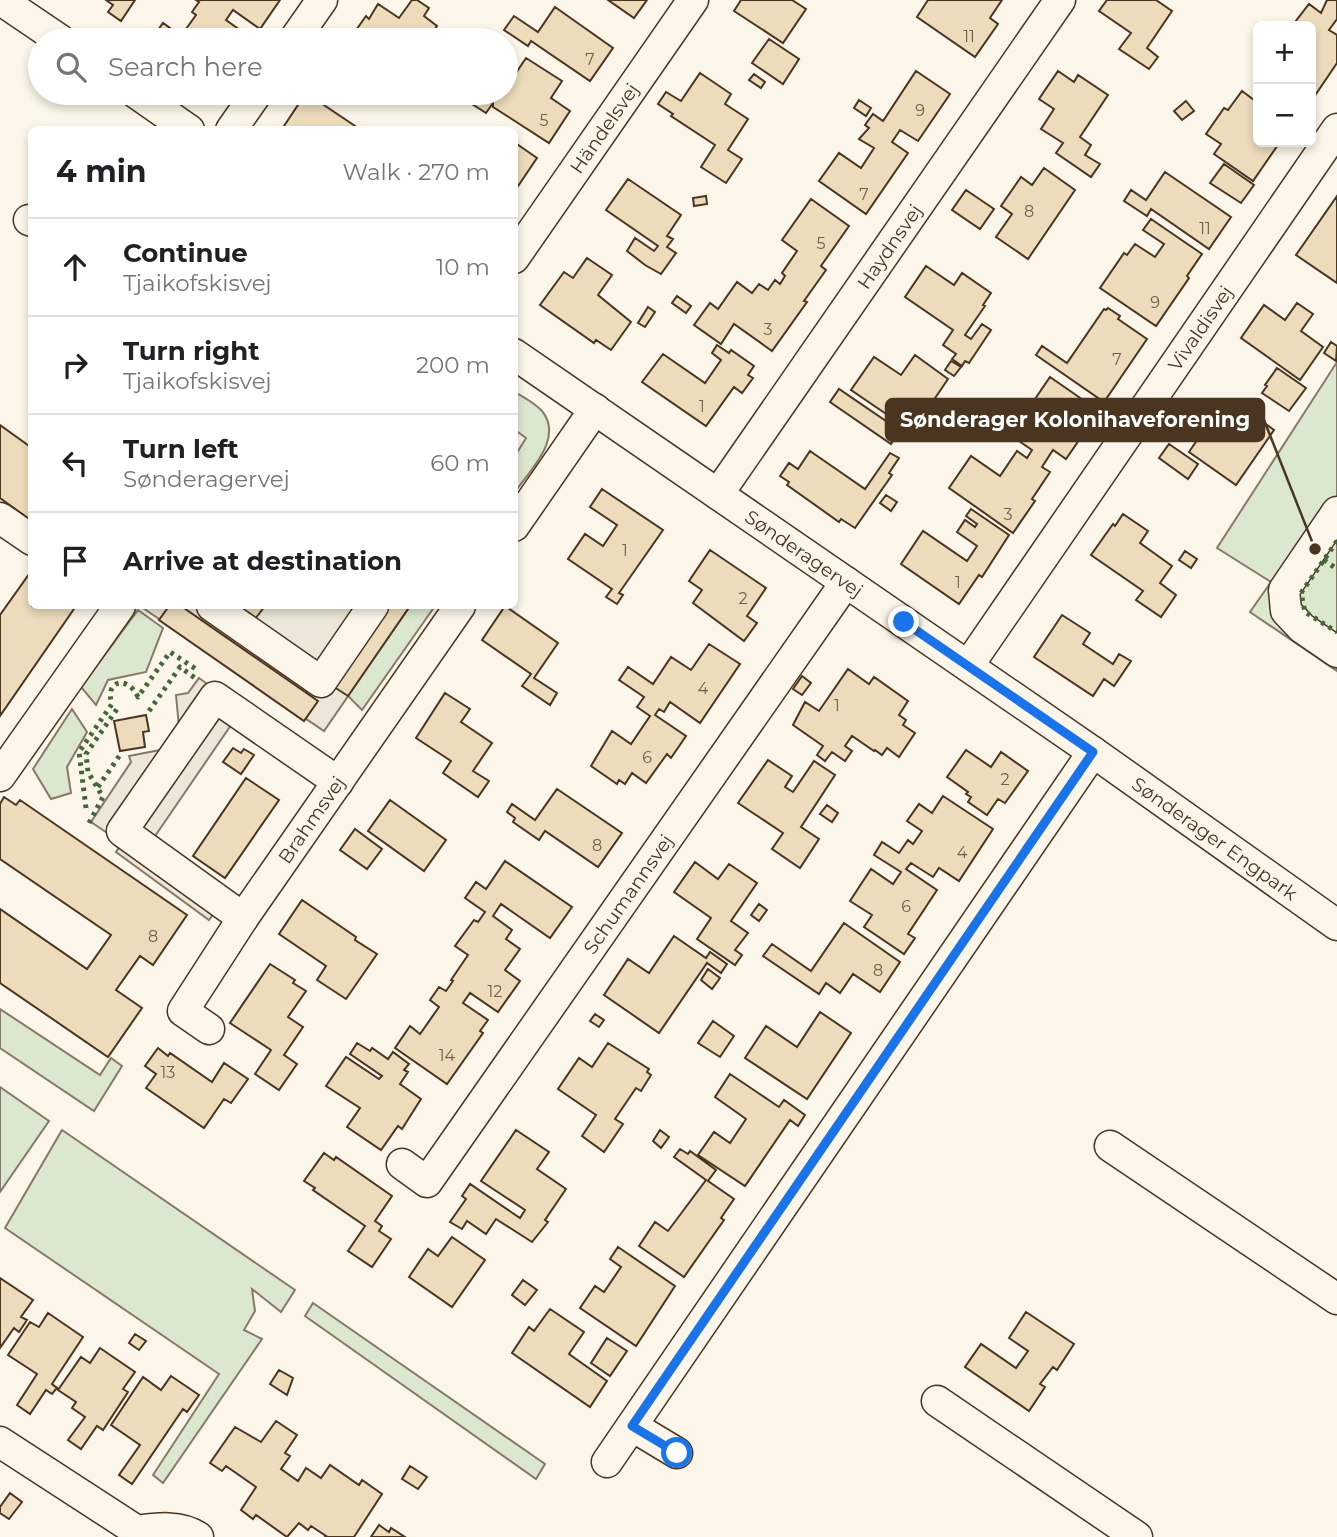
<!DOCTYPE html>
<html lang="en">
<head>
<meta charset="utf-8">
<style>
  body { margin:0; font-family:Montserrat,sans-serif; background:#f2f2f2; color:#202124 }
  .controls { position:absolute; right:21px; top:21px; display:grid; overflow:hidden; border-radius:10px; box-shadow:0 4px 10px #0003 }
  .controls button { width:63px; height:63px; display:grid; place-items:center; padding:0; border:0; border-bottom:2px solid #e0e0e0; background:#fff; color:#202124; font:35px sans-serif }
  .stop { position:absolute; width:21px; height:21px; margin:-16px; border:5px solid #1a73e8; border-radius:50%; background:#fff }
  .stop.end { background:#1a73e8; border-color:#fff; box-shadow:0 2px 7px #0008 }
  .list { margin:0; padding:0; list-style:none }
  h2 { display:flex; justify-content:space-between; align-items:center; height:91px; margin:0; padding:0 28px; font-size:30px }
  h2 small { font-size:23px; font-weight:400; color:#757577 }
  .list li { display:grid; grid-template-columns:46px 1fr auto; gap:21px; align-items:center; box-sizing:border-box; height:98px; padding:0 28px; border-top:2px solid #e0e0e0 }
  .list b { display:block; font-size:26px; white-space:nowrap }
  .list p { margin:0; font-size:23px; white-space:nowrap; color:#757577 }
  .list em { font-size:23px; font-style:normal; color:#757577 }
  .icon { flex:none; width:38px; height:38px; fill:none; stroke:currentColor; stroke-width:2; stroke-linecap:round; stroke-linejoin:round }
  .map { position:relative; flex:none; width:1337px; height:1537px; overflow:hidden }
  .search { position:absolute; background:#fff; box-shadow:0 4px 10px #0003; left:28px; top:28px; width:490px; height:77px; display:flex; align-items:center; gap:18px; box-sizing:border-box; padding:0 24px; border-radius:38px; color:#757577; font-size:26px }
  .panel { position:absolute; background:#fff; box-shadow:0 4px 10px #0003; left:28px; top:126px; width:490px; height:483px; border-radius:10px }
  .map>svg:first-child { display:block }
  .green { fill:#dce7d0; stroke:#887966; stroke-width:2 }
  .parking { fill:#ede7d9; stroke:#887966; stroke-width:2 }
  .building { fill:#ecdcbc; stroke:#4a3520; stroke-width:2 }
  .lines { fill:none; stroke-linecap:round; stroke-linejoin:round }
  .minor-casing { stroke:#4a3520; stroke-width:33 }
  .minor { stroke:#fbf6e9; stroke-width:30 }
  .hedge { stroke:#436837; stroke-width:5; stroke-dasharray:3.5 5; stroke-linecap:butt }
  .route { stroke:#1a73e8; stroke-width:9 }
  .labels { text-anchor:middle; stroke-width:5; stroke-linejoin:round; paint-order:stroke }
  .number-label { font-size:16px; fill:#725f47 }
  .street-label { font-size:19px; fill:#4a3520; stroke:#fbf6e9 }
  .leader { fill:none; stroke:#4a3520; stroke-width:2.5 }
  .callout-dot { fill:#4a3520; stroke:#fbf6e9; stroke-width:2.5 }
  .callout { fill:#4a3520; stroke:#4a3520; stroke-width:2.5 }
  .callout-label { font-size:21px; text-anchor:middle; font-weight:bold; fill:#fff }
</style>
</head>
<body>
<div class="map">
<svg width="1337" height="1537" viewBox="0 0 1337 1537">
  <rect width="100%" height="100%" fill="#fbf6e9"/>
  <path class="green" d="M1337,362V671L1250,612L1271,582L1217,548Z
    M515,392C523,397 535,403 542,411C564,438 530,470 515,492V456L526,438L515,430Z
    M410,606H435L362,710L347,695Z
    M138,610L163,628L146,672L108,680L96,705L81,687Z
    M72,709L87,732L67,767L71,793L51,799L33,769Z
    M0,1009L100,1075L111,1058L122,1066L94,1111L0,1048Z
    M0,1087L49,1121L0,1192Z
    M62,1130L295,1290L281,1312L252,1289L255,1311L244,1330L262,1339L163,1483L153,1475L219,1374L5,1228Z
    M313,1303L545,1464L536,1479L305,1316Z"/>
  <path class="parking" d="M140,606H410L324,731Z
    M199,678L242,709L151,842L227,894L209,920L116,852L122,843L91,822L131,762L129,756L165,749L179,727L176,695L188,693Z"/>
  <path class="building" d="M106,0H135L121,21L108,12L113,5Z
    M196,0H280L260,29L233,10L226,20L254,40L230,38L229,40H151L163,23L181,36L196,15L192,12L199,2Z
    M412,0H417L429,8L424,16L437,26L427,40H353L357,35L354,33L366,16L369,19L378,4L399,18Z
    M608,0H647L634,18Z
    M741,0H792L806,9L783,43L734,11Z
    M928,0H1002L990,18L998,24L975,57L917,17Z
    M1107,0H1156L1172,11L1147,48L1158,57L1149,69L1119,49L1131,33L1099,11Z
    M1327,0H1337V19L1329,30L1337,35V63L1314,97L1311,94V26H1292L1309,4L1321,13Z
    M555,7L613,48L590,81L531,41L528,46L504,30L514,16L538,32Z
    M769,39L799,59L783,84L752,63Z
    M526,58L562,81L551,98L570,111L549,143L493,107V103L486,113L458,95L506,93V88Z
    M916,71L950,94L918,141L900,130L892,142L908,153L866,214L819,181L839,153L861,168L874,148L859,139L869,128L865,125L873,114L883,121Z
    M1058,71L1074,82L1078,75L1108,95L1080,137L1091,145L1085,155L1100,164L1091,177L1056,153L1063,143L1041,129L1054,109L1039,99Z
    M700,73L731,94L725,104L748,119L728,150L742,159L726,183L701,167L715,145L671,116L673,114L658,104L666,92L681,101Z
    M754,74L765,82L761,88L749,80Z
    M1242,91L1258,103V142H1280L1253,181L1214,154L1221,144L1206,134L1224,108L1228,110Z
    M306,93L361,130H289L284,126Z
    M859,100L871,108L866,116L854,108Z
    M1186,101L1194,111L1182,120L1174,111Z
    M514,142L537,158L514,192Z
    M1224,164L1254,185L1241,203L1210,183Z
    M1044,168L1075,190L1028,259L996,237L1012,214L1001,206L1021,177L1032,185Z
    M1165,172L1231,217L1209,249L1151,209L1147,216L1124,201L1131,190L1146,200Z
    M628,179L681,215L667,236L673,239L667,247L676,253L661,274L645,265L627,251L635,238L654,251L658,246L606,210Z
    M966,190L994,209L980,229L952,210Z
    M706,196L707,204L694,206L693,198Z
    M1337,196V283L1296,255Z
    M811,199L849,226L821,266L826,270L804,301L807,302L772,351L734,324L721,344L694,325L710,303L718,309L737,282L752,293L759,284L768,290L775,280L780,284L785,276L782,273L797,251L782,240Z
    M1151,219L1202,254L1187,276L1189,278L1156,326L1100,288L1124,253L1127,255L1135,244L1155,257L1164,244L1143,230Z
    M587,258L612,275L598,295L631,322L611,350L596,340L594,343L540,305L564,272L573,278Z
    M926,266L954,285L962,273L991,293L983,305L985,306L965,335L971,339L982,324L991,330L969,363L965,361L962,366L952,359L956,354L943,345L953,330L905,297Z
    M677,296L691,306L686,313L672,303Z
    M1297,303L1313,314L1301,331L1323,347L1300,380L1241,338L1264,305L1285,320Z
    M648,307L655,312L645,327L638,323Z
    M1108,308L1120,316L1118,319L1147,339L1104,402L1036,355L1042,346L1067,363L1104,309L1106,310Z
    M1331,342L1337,346L1336,361L1324,353Z
    M717,345L729,353L731,350L754,366L748,375L753,378L742,393L734,387L706,426L642,382L663,354L705,383L721,360L712,353Z
    M915,355L948,379L931,404L926,400L906,428L903,426L891,444L830,402L839,389L889,423L892,418L851,390L874,357L901,375Z
    M951,361L961,367L954,376L945,370Z
    M1277,368L1306,388L1289,411L1262,393L1267,386L1265,385Z
    M1050,377L1099,411L1066,459L1053,450L1042,467L1050,472L1032,499L1035,501L1013,533L949,488L971,456L1000,476L1017,451L1027,458L1032,450L1019,441L1029,428L1035,432L1050,410L1035,399Z
    M1249,412L1274,430L1236,485L1189,452L1211,420L1233,435Z
    M0,425L32,448V521L0,498Z
    M1169,444L1198,464L1188,479L1159,458Z
    M810,451L865,489L890,453L899,458L889,473L892,475L855,528L841,519L839,522L787,485L789,482L780,476L789,463L798,469Z
    M602,489L663,530L619,593L623,595L617,604L606,597L612,589L568,559L585,534L603,546L617,525L590,507Z
    M886,495L897,502L891,511L880,503Z
    M971,509L1009,535L982,577L979,575L959,604L901,564L923,531L967,561L977,546L957,532L965,520L975,527L977,524L966,516Z
    M1123,514L1148,531L1140,543L1172,566L1160,583L1176,595L1161,617L1136,600L1143,591L1091,555L1113,524L1115,526Z
    M710,550L766,588L747,616L757,623L744,641L693,603L702,590L689,581Z
    M1185,551L1197,559L1191,568L1179,560Z
    M32,570V606H76L0,716V615Z
    M169,606H181L318,701L304,721L159,620Z
    M238,606H265L255,619L237,607Z
    M382,606H410L348,696L328,683Z
    M505,606L558,643L534,678L557,693L550,705L522,686L531,674L482,640Z
    M1062,615L1090,633L1083,644L1113,664L1119,654L1131,661L1114,686L1104,679L1093,696L1034,657Z
    M709,644L740,664L700,723L670,702L664,712L659,709L655,715L686,736L671,758L667,754L646,783L632,773L625,784L619,780L617,784L591,766L612,731L631,744L650,716L637,707L644,697L619,680L628,667L653,684L671,657L691,670Z
    M848,669L869,684L874,677L908,701L899,715L906,720L903,725L915,733L899,757L887,748L882,755L875,750L874,751L852,736L845,746L852,751L845,761L832,752L825,761L817,755L823,746L793,725L805,702L819,711Z
    M802,676L811,683L802,695L793,689Z
    M445,693L470,709L461,722L492,743L473,771L489,781L478,797L443,773L451,761L416,738Z
    M146,715L149,731L143,732L145,747L120,751L114,721Z
    M233,748L241,753L244,749L254,755L241,774L223,762Z
    M966,750L991,767L1001,752L1028,771L1005,803L998,799L987,815L968,802L971,797L966,794L968,792L947,777Z
    M768,760L792,776L785,787L793,792L814,761L835,775L801,827L819,839L800,868L772,849L783,833L738,803Z
    M246,778L279,800L225,878L193,856Z
    M557,789L622,833L598,867L545,831L539,840L513,822L515,818L507,812L512,804L535,820Z
    M943,796L993,829L959,881L939,868L933,877L911,863L906,869L937,890L908,934L915,938L904,954L864,927L872,915L850,901L871,869L893,884L901,872L874,855L882,842L899,853L908,840L913,844L922,831L907,821L919,804L932,813Z
    M4,797L16,805L20,800L187,915L153,965L140,956L116,990L142,1008L108,1057L0,983V909L87,969L111,935L0,859V804Z
    M390,800L446,840L424,871L368,831Z
    M827,805L838,813L832,822L820,814Z
    M355,829L382,849L367,869L340,850Z
    M505,861L572,907L550,938L501,904L493,916L512,930L506,939L520,949L505,970L520,981L498,1012L470,993L463,1003L488,1020L480,1031L483,1033L447,1084L395,1048L410,1026L420,1034L439,1007L430,1000L439,987L446,991L453,981L451,980L468,955L455,946L474,920L478,922L485,912L465,898L476,882L486,889Z
    M695,862L718,879L729,864L757,883L731,921L748,933L735,950L742,955L735,965L697,939L711,918L674,892Z
    M302,900L356,937L355,940L377,954L346,999L317,980L326,966L279,934Z
    M759,904L767,910L759,921L751,915Z
    M844,923L900,962L880,992L853,974L840,993L826,983L819,994L763,956L772,944L811,971Z
    M674,936L706,958L710,952L727,964L721,973L707,963L659,1033L604,995L628,959L649,973Z
    M270,964L295,980L293,983L306,991L288,1017L303,1027L284,1055L297,1064L279,1090L255,1074L271,1050L230,1023Z
    M708,969L720,978L712,989L701,980Z
    M820,1012L851,1033L807,1099L745,1058L766,1026L797,1047Z
    M595,1014L604,1020L599,1027L590,1021Z
    M713,1021L734,1036L720,1057L698,1043Z
    M357,1043L370,1051L372,1048L388,1059L393,1052L409,1064L404,1070L408,1072L400,1084L421,1099L402,1129L398,1126L381,1150L347,1127L360,1108L326,1086L346,1057L379,1079L382,1076L350,1054Z
    M608,1043L649,1069L647,1072L651,1075L641,1091L636,1088L615,1119L623,1124L604,1152L582,1136L596,1115L558,1089L579,1058L592,1067Z
    M158,1048L168,1056L170,1053L212,1082L224,1063L248,1079L231,1103L224,1099L204,1128L146,1088L156,1074L145,1066Z
    M730,1074L779,1107L784,1100L805,1115L798,1126L790,1120L745,1186L698,1155L714,1132L730,1143L746,1119L715,1097Z
    M516,1130L549,1152L537,1169L566,1189L545,1220L548,1222L532,1242L496,1219L486,1234L467,1221L462,1229L450,1222L466,1199L462,1196L470,1184L520,1218L525,1210L481,1181Z
    M660,1130L669,1137L661,1148L653,1141Z
    M680,1149L688,1154L690,1151L716,1170L708,1181L734,1199L721,1218L724,1220L684,1277L639,1246L655,1222L668,1231L706,1180L674,1157Z
    M324,1153L334,1160L336,1157L392,1196L375,1221L382,1226L379,1231L391,1239L372,1267L348,1251L365,1226L313,1190L315,1188L304,1181Z
    M452,1237L485,1260L452,1307L409,1277L428,1249L438,1256Z
    M618,1247L675,1286L636,1346L580,1308L595,1286L604,1292L621,1267L610,1259Z
    M0,1278L33,1300L21,1317L27,1320L19,1332L14,1328L0,1348Z
    M523,1280L537,1290L525,1305L512,1295Z
    M550,1309L584,1332L569,1354L607,1381L590,1407L512,1353L529,1327L534,1331Z
    M1026,1312L1074,1344L1057,1370L1053,1367L1040,1384L1045,1387L1029,1411L965,1367L981,1344L1016,1368L1028,1351L1009,1338Z
    M48,1313L83,1337L52,1384L57,1388L52,1394L46,1390L30,1414L17,1405L37,1374L8,1355L30,1322L39,1327Z
    M135,1334L146,1341L139,1350L129,1343Z
    M607,1338L627,1351L610,1376L591,1363Z
    M100,1348L135,1372L123,1389L128,1392L103,1430L97,1426L81,1449L68,1440L85,1417L72,1408L76,1402L58,1390L81,1357L90,1363Z
    M279,1370L293,1378L287,1395L270,1384Z
    M171,1376L199,1395L187,1412L183,1409L132,1484L119,1475L140,1445L111,1425L143,1377L161,1390Z
    M276,1421L297,1435L285,1453L290,1456L281,1469L298,1481L306,1468L321,1478L330,1465L359,1485L362,1480L382,1494L354,1537H325L326,1536L311,1526L308,1530L299,1523L287,1537L256,1515L253,1519L241,1510L256,1487L226,1466L222,1471L210,1463L235,1427L261,1442Z
    M410,1466L427,1477L418,1489L402,1479Z
    M10,1493L22,1502L9,1519L0,1513V1507Z
    M379,1525L389,1532L391,1528L405,1537H371Z"/>
  <g class="lines">
    <g class="minor-casing">
      <g id="minor">
        <path d="M1,0L60,40"/>
        <path d="M294,40L322,0"/>
        <path d="M136,93L189,130"/>
        <path d="M231,130L257,93"/>
        <path d="M29,220L32,221"/>
        <path id="s1" d="M514,258L693,0"/>
        <path id="s2" d="M514,354L1093,752L1337,925"/>
        <path id="s3" d="M718,494L1060,0"/>
        <path d="M1337,512L1284,590L1286,611L1302,628L1337,652"/>
        <path d="M0,518L32,540"/>
        <path d="M514,526L595,409"/>
        <path d="M212,606L321,682L373,606"/>
        <path id="s4" d="M968,666L1337,129"/>
        <path d="M0,776L120,606"/>
        <path d="M243,918L122,831L215,697L338,782"/>
        <path id="s5" d="M209,1029L183,1011L243,918L460,606"/>
        <path d="M1110,1146L1337,1299"/>
        <path id="s6" d="M402,1164L427,1182L846,582"/>
        <path d="M937,1401L1137,1537"/>
        <path d="M632,1426L677,1453"/>
        <path d="M0,1442L137,1531C157,1528 180,1525 198,1537"/>
        <path d="M607,1462L1093,752"/>
      </g>
    </g>
    <use href="#minor" class="minor"/>
    <path class="hedge" d="M1337,541L1301,593L1305,612L1337,632
      M1324,560L1337,569
      M149,711L180,667L195,678
      M98,787L122,752
      M86,808L79,752L112,704C104,681 127,674 138,697L170,652L199,671
      M89,823L103,797L88,772L86,754L117,709"/>
  </g>
  <g class="lines">
    <path class="route" d="M677,1453L632,1426L1093,752L904,622"/>
  </g>
  <g class="labels">
    <g class="number-label">
      <text x="969" y="42">11</text>
      <text x="590" y="65">7</text>
      <text x="920" y="116">9</text>
      <text x="544" y="126">5</text>
      <text x="864" y="200">7</text>
      <text x="1029" y="217">8</text>
      <text x="1205" y="234">11</text>
      <text x="821" y="249">5</text>
      <text x="1155" y="308">9</text>
      <text x="768" y="335">3</text>
      <text x="1117" y="365">7</text>
      <text x="702" y="412">1</text>
      <text x="1008" y="520">3</text>
      <text x="625" y="556">1</text>
      <text x="958" y="588">1</text>
      <text x="743" y="604">2</text>
      <text x="703" y="694">4</text>
      <text x="837" y="711">1</text>
      <text x="647" y="763">6</text>
      <text x="1005" y="785">2</text>
      <text x="597" y="851">8</text>
      <text x="962" y="858">4</text>
      <text x="906" y="912">6</text>
      <text x="153" y="942">8</text>
      <text x="878" y="976">8</text>
      <text x="495" y="997">12</text>
      <text x="447" y="1061">14</text>
      <text x="168" y="1078">13</text>
    </g>
    <g class="street-label">
      <text dy="7" stroke="none"><textPath href="#s1" startOffset="158">Händelsvej</textPath></text>
      <text dy="7" stroke="none"><textPath href="#s3" startOffset="301">Haydnsvej</textPath></text>
      <text dy="7" stroke="none"><textPath href="#s4" startOffset="410">Vivaldisvej</textPath></text>
      <text dy="7" stroke="none"><textPath href="#s2" startOffset="352">Sønderagervej</textPath></text>
      <text dy="7" stroke="none"><textPath href="#s5" startOffset="262">Brahmsvej</textPath></text>
      <text dy="7" stroke="none"><textPath href="#s2" startOffset="852">Sønderager Engpark</textPath></text>
      <text dy="7" stroke="none"><textPath href="#s6" startOffset="382">Schumannsvej</textPath></text>
    </g>
  </g>
  <path class="leader" d="M1315 549L1264 420"/>
  <circle class="callout-dot" cx="1315" cy="549" r="7"/>
  <rect class="callout" x="886" y="399" width="378" height="42" rx="7"/>
  <g class="callout-label">
    <text x="1075" y="427">Sønderager Kolonihaveforening</text>
  </g>
</svg>
<div class="controls">
<button>+</button>
<button>−</button>
</div>
<div class="stop" style="left:677px;top:1453px"></div>
<div class="stop end" style="left:904px;top:622px"></div>
<div class="search"><svg class="icon" aria-label="search" viewBox="0 0 24 24"><circle cx="10" cy="10" r="6"/><path d="M15 15l6 6"/></svg>Search here</div>
<section class="panel">
<h2>4 min<small>Walk · 270 m</small></h2>
<ul class="list">
<li><svg class="icon" aria-label="ahead" viewBox="0 0 24 24"><path d="M12 20V5M6 11l6-6 6 6"/></svg><div><b>Continue</b><p>Tjaikofskisvej</p></div><em>10 m</em></li>
<li><svg class="icon" aria-label="right" viewBox="0 0 24 24"><path d="M7 20v-9h11M14 6l5 5-5 5"/></svg><div><b>Turn right</b><p>Tjaikofskisvej</p></div><em>200 m</em></li>
<li><svg class="icon" aria-label="left" viewBox="0 0 24 24"><path d="M17 20v-9H6M10 6l-5 5 5 5"/></svg><div><b>Turn left</b><p>Sønderagervej</p></div><em>60 m</em></li>
<li><svg class="icon" aria-label="arrive" viewBox="0 0 24 24"><path d="M6 21V4h12l-3 4 3 4H6"/></svg><div><b>Arrive at destination</b></div></li>
</ul>
</section>
</div>
</body>
</html>
